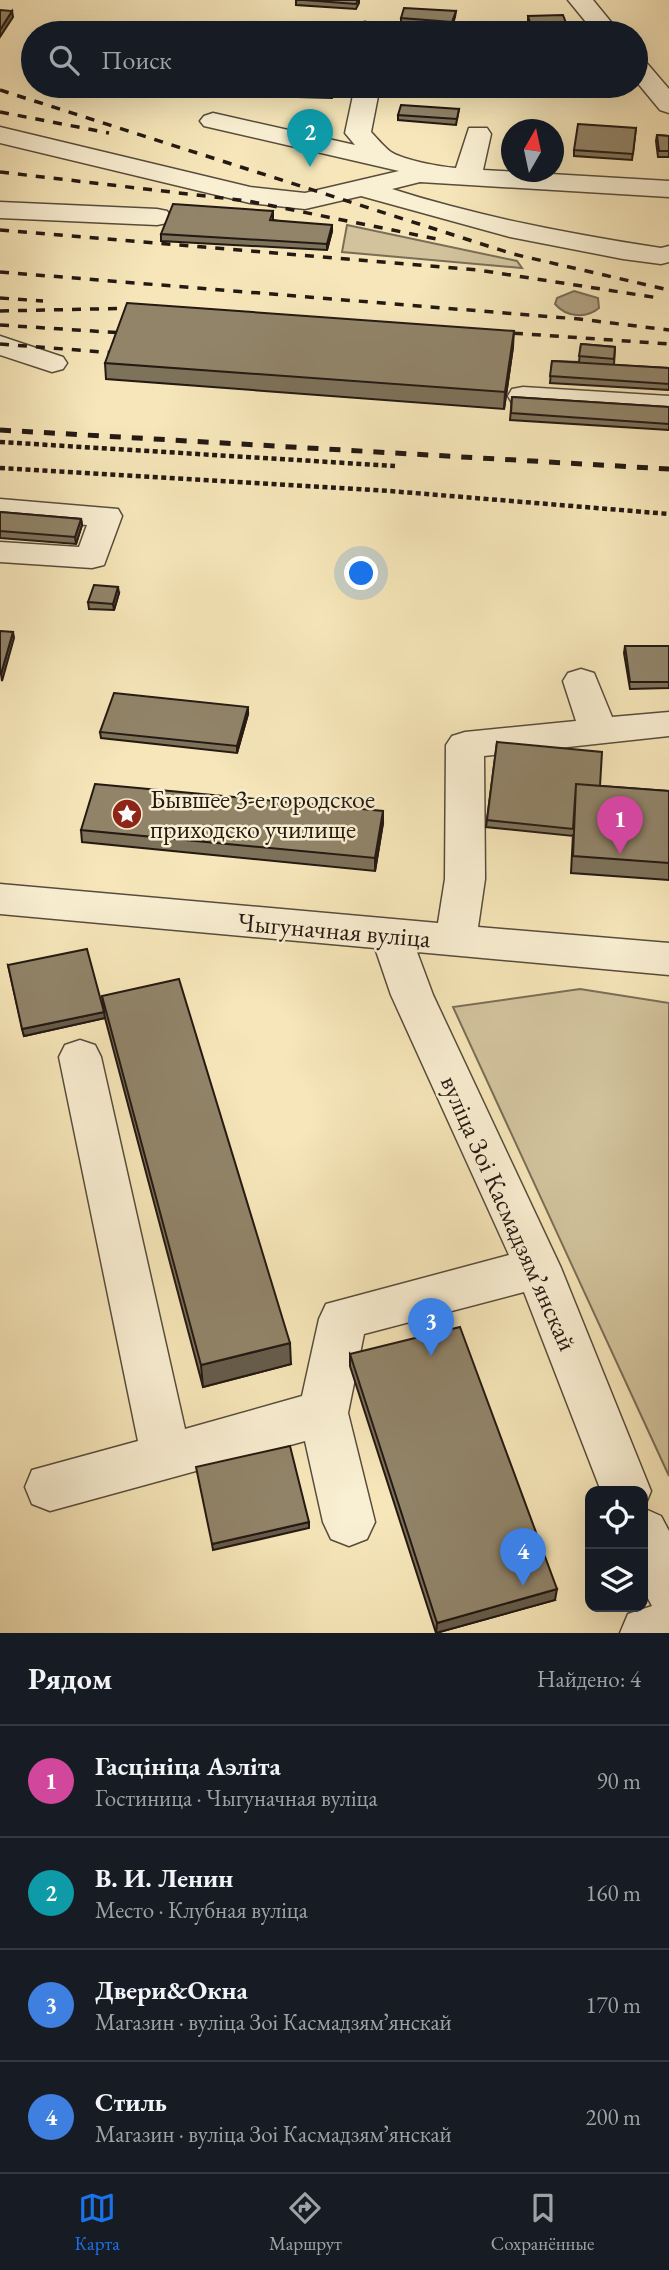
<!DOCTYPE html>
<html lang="ru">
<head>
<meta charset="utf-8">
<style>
  body { margin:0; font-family:"EB Garamond",serif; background:#20242c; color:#f1f3f6 }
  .controls { position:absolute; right:21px; bottom:21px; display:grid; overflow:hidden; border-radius:14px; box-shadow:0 7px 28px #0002 }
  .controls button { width:63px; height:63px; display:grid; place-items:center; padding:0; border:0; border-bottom:2px solid #363941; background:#171b24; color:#f1f3f6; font:35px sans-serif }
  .compass { position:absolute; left:501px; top:119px; width:63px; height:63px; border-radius:50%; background:#171b24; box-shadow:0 7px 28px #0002; rotate:9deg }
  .you { position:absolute; left:362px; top:574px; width:24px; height:24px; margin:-18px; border:5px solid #fff; border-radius:50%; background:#1a73e8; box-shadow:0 0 0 10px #1a73e833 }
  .badge { display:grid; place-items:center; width:46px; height:46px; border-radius:50%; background:#1a73e8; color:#fff; font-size:23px; font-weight:700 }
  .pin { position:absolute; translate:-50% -58px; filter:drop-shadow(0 2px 4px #0008) }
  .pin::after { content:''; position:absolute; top:37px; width:24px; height:21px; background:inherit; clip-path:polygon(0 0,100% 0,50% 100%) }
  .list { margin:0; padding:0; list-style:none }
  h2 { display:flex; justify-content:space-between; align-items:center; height:91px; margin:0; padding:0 28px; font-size:30px }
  h2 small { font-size:23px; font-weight:400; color:#9ea1a6 }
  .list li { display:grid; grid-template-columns:46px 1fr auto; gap:21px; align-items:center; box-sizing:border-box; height:112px; padding:0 28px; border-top:2px solid #363941 }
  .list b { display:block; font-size:26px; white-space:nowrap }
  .list p { margin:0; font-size:23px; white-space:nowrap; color:#9ea1a6 }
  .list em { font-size:23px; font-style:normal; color:#9ea1a6 }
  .icon { flex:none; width:38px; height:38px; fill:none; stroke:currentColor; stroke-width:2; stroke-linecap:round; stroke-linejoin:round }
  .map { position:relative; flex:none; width:669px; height:1633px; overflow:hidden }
  .search { position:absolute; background:#171b24; box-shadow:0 7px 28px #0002; left:21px; right:21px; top:21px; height:77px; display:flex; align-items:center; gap:18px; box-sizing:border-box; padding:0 24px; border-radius:38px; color:#9ea1a6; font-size:26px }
  .sheet { height:539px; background:#171b24 }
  nav { display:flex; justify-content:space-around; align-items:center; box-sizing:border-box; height:98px; border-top:2px solid #363941; background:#171b24; font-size:19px; color:#9ea1a6 }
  nav a { display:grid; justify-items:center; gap:4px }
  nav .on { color:#1a73e8 }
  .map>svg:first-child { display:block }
  .green { fill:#d2c39d; stroke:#7b6e58; stroke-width:2 }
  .water { fill:#afa081; stroke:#776a55; stroke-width:2 }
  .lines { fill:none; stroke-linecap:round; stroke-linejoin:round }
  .minor-casing { stroke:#584c3c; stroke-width:3 }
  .path { stroke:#241913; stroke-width:4.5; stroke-dasharray:5 3.5; stroke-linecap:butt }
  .minor { fill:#f9efd2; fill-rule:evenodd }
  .rail-far1 { stroke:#241913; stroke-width:3.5; stroke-dasharray:9 9; stroke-linecap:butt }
  .rail { stroke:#241913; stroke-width:5; stroke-dasharray:11 11; stroke-linecap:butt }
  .wall { fill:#7d725a; stroke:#241913; stroke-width:2 }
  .shaded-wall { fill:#665c4a; stroke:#241913; stroke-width:2 }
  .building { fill:#918469; stroke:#241913; stroke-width:2 }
  .labels { text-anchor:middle; stroke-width:5; stroke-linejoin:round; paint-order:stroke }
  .poi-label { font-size:26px; fill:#241913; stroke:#f9efd2; text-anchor:start }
  .street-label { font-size:26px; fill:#241913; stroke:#f9efd2 }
</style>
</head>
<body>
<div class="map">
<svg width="669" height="1633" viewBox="0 0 669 1633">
  <rect width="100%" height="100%" fill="#f6e6b9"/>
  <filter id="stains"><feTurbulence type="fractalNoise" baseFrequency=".00286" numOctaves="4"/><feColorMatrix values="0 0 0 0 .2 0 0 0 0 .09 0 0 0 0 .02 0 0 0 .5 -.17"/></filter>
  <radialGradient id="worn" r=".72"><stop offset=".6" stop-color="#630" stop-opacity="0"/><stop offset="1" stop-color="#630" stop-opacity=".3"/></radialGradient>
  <path class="green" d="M347,225L517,261L522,268L342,252Z
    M580,989L669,1003V1476L453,1007Z"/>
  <path class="water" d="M574,291L598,298L599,308C586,319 566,317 555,304L557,298Z"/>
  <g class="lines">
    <g class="minor-casing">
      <path id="minor" d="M568,0H593L620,33H595Z
        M365,22L373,24L376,33H352L357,24Z
        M636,59L645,61L669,89V113L660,110L636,81Z
        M355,86H380L371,132C377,138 384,147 391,152C403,160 441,167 456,168L469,128H487L491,134L483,170L669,181V197L420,182L392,189C480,217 570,234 661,248L669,246V262L661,264L623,259L510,237L361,196L305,209L250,203L0,143V127L250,187L305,193L399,171L204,126L200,121L204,116L213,113L355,145L345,133Z
        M0,202L157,209L167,211L171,217L167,223L157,225L0,218Z
        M0,336L63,357L67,363L63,369L52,372L0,355Z
        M523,387L669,396V414L512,403L508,396L512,389Z
        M0,499L118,509L122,516L104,565L92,568L0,562V542L79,547L87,525L0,519Z
        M581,669L594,673L612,717L669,712V736L484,756L485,879L478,927L669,943V975L417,952L433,995L561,1268L651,1491L644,1508L643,1491H601L524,1292L364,1334L348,1413L375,1522L367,1539L349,1546L331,1539L323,1522L305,1441L50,1511L32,1504L25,1487L32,1470L138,1441L59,1057L65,1045L80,1040L95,1045L101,1057L185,1429L302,1396L319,1319L326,1304L509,1255L391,995L375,948L0,914V884L438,923L445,879L446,745L452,736L465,732L576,721L563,681L568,673Z
        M643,1508L661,1516L669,1531V1633H620L628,1614L652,1606L643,1589Z"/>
    </g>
    <path class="path" d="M0,442L395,466
      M0,468L390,491L669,514"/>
    <use href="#minor" class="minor"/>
    <path class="rail-far1" d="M0,90L513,254L669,290
      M0,112L109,133
      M0,172L248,201L437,239
      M0,230L478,270L659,298
      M0,272L579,319L669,330
      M0,298L43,301
      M0,311L143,308
      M0,325L123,333
      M496,332L669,344
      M0,344L116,353"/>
    <path class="rail" d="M0,430L669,469"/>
  </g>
  <path class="wall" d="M296,0H359V3L356,9L296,5Z
    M456,11L455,17L452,27L476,29V33H429L431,26L401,24V18Z
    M528,16L568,28L567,33H531L528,22Z
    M334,86L332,98L298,97V91Z
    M459,109L456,125L398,120V115Z
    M636,128L632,160L574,156V150Z
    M657,135L669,136V157H658L656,141Z
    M273,211V220L332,231L327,250L161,241V234Z
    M581,344L615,347L614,365L669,368V390L550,383L552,361L579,362Z
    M513,347L504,409L106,379L105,363Z
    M512,397L669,407V430L510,420Z
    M0,512L81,519L82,525L76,544L0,538Z
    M119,593L114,610L89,609L88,602Z
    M625,646H669V688L630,689L624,653Z
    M248,714L237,753L101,738L100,732Z
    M497,742L600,786L669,791V880L571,873L573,834V836L486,827Z
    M383,823L375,871L82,842L81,830Z
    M8,965L104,1012L102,996L291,1364L203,1387L105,1018L24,1036Z
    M350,1354L555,1600L436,1633L350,1366Z"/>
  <path class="shaded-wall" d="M12,11L13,17L0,37V30Z
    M332,225V231L327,250V244Z
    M514,331L513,347L504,409L505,392Z
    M81,519L82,525L76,544L75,537Z
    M118,587L119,593L114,610L113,604Z
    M13,632L14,638L2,681L1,674Z
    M248,707V714L237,753V746Z
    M383,811V823L375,871V858Z
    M104,1012L105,1018L24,1036L22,1029Z
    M290,1343L291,1364L203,1387L201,1365Z
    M309,1522V1528L213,1550L212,1544Z
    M557,1589L555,1600L436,1633L437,1623Z"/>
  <path class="building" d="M304,0H358L356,4Z
    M404,8L456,11L452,22L401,18Z
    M0,10L12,11L0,30Z
    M563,15L568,28L532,29L528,16Z
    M432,26L476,29L475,33H429Z
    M67,32L103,33H67Z
    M299,86H333L332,92L298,91Z
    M401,105L459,109L457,119L398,115Z
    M578,124L636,128L633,154L574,150Z
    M657,135L669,136V151H659Z
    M173,204L273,211L270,220L332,225L327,244L161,234Z
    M127,303L514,331L505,392L105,363Z
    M581,344L615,347L614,359L579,356Z
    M552,361L669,368V384L550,376Z
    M512,397L669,407V424L511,413Z
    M0,512L81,519L75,537L0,531Z
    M94,585L118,587L113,604L88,602Z
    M0,631L13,632L1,674H0Z
    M625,646H669V682H630Z
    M114,693L248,707L237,746L100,732Z
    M497,742L602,752L600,786L576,784L573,829L487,820Z
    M95,784L383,811L375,858L81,830Z
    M576,784L669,791V863L573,856Z
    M87,949L104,1012L22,1029L8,965Z
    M179,979L290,1343L201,1365L102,996Z
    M460,1327L557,1589L437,1623L350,1354Z
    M290,1446L309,1522L212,1544L196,1467Z"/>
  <defs>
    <g id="sight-disc" transform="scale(1.575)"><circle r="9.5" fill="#8f2418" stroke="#f9efd2"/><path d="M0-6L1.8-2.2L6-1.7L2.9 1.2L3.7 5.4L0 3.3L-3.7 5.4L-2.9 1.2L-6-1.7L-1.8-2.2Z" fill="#fff"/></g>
  </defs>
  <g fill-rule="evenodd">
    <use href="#sight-disc" x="127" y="814"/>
  </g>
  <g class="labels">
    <g class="poi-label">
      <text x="150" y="808">Бывшее 3-е городское<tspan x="150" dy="30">приходско училище</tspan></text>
    </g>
    <g class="street-label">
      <text transform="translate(334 930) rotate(5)" y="9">Чыгуначная вуліца</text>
      <text transform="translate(509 1213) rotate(66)" y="9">вуліца Зоі Касмадзямʼянскай</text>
    </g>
  </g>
  <rect width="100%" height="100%" filter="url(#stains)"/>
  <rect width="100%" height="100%" fill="url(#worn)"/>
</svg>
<div class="controls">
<button><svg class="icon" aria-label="locate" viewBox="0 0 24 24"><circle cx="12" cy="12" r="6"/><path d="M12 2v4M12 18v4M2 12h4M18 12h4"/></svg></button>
<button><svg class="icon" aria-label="layers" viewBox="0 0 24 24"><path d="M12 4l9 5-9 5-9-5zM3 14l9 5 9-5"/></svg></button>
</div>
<svg class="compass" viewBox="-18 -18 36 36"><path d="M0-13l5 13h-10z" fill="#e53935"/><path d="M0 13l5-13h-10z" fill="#9ea1a6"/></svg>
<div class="you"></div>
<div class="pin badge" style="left:620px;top:854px;background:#d1479c">1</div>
<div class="pin badge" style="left:310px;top:167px;background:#0f9aa8">2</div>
<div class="pin badge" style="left:431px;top:1356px;background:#3f7fe0">3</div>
<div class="pin badge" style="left:523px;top:1586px;background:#3f7fe0">4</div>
<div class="search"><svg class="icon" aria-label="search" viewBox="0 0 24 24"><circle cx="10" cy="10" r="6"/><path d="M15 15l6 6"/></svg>Поиск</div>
</div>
<section class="sheet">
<h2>Рядом<small>Найдено: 4</small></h2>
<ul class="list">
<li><span class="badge" style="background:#d1479c">1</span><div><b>Гасцініца Аэліта</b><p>Гостиница · Чыгуначная вуліца</p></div><em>90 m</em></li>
<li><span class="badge" style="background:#0f9aa8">2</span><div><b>В. И. Ленин</b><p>Место · Клубная вуліца</p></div><em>160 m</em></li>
<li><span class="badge" style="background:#3f7fe0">3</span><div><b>Двери&amp;Окна</b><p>Магазин · вуліца Зоі Касмадзямʼянскай</p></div><em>170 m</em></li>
<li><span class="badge" style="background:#3f7fe0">4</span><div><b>Стиль</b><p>Магазин · вуліца Зоі Касмадзямʼянскай</p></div><em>200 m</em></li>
</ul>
</section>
<nav>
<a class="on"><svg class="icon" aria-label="map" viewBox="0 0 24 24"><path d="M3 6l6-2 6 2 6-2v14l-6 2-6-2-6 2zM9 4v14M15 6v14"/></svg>Карта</a>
<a><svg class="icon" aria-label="directions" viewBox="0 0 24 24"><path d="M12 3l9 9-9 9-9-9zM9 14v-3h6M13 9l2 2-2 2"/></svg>Маршрут</a>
<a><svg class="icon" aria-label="saved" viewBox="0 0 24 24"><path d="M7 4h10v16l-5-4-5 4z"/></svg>Сохранённые</a>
</nav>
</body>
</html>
